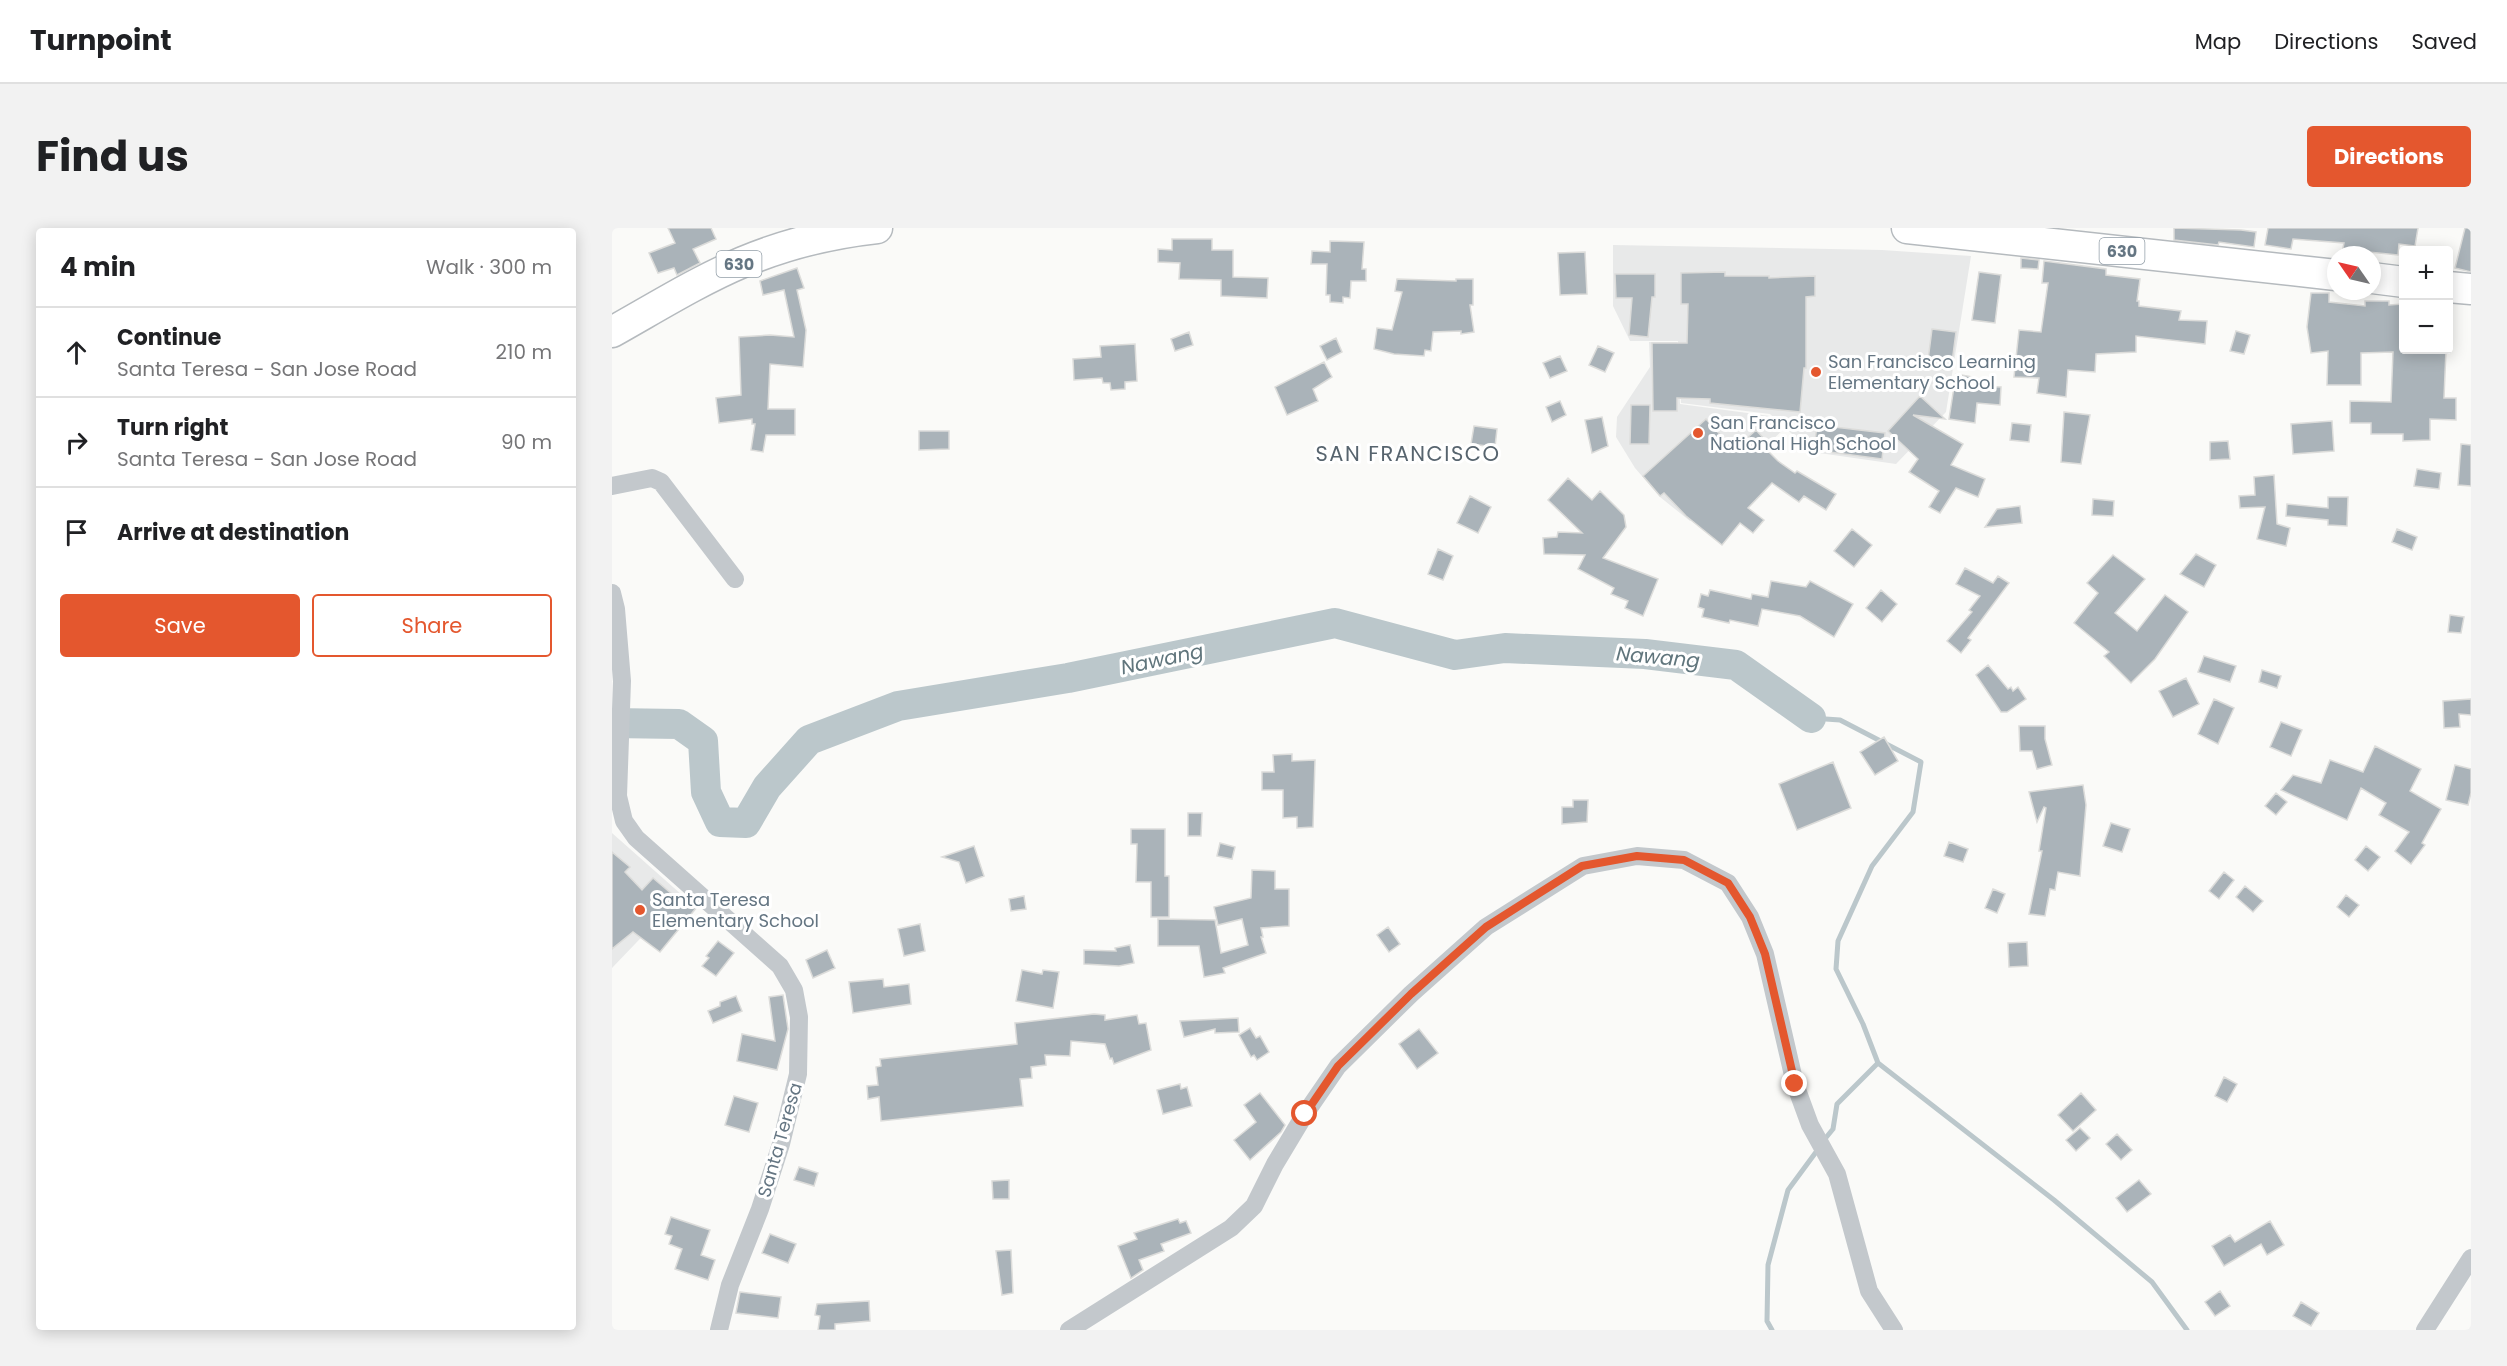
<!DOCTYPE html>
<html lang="en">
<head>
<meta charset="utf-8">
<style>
  body { margin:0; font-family:Poppins,sans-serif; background:#f2f2f2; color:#202124 }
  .controls { position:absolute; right:18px; top:18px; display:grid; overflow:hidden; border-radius:6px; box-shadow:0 3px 15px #0003 }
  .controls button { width:54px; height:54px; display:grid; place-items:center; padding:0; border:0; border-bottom:2px solid #e0e0e0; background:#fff; color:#202124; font:30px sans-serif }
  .compass { position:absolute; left:1715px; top:18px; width:54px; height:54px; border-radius:50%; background:#fff; box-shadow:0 3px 15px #0003; rotate:304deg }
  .stop { position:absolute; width:18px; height:18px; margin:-14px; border:4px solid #e4572e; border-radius:50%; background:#fff }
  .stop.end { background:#e4572e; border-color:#fff; box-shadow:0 2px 6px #0008 }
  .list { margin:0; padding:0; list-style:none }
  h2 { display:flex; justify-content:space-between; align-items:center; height:78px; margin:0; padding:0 24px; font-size:26px }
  h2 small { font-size:20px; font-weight:400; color:#757577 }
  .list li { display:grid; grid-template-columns:39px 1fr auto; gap:18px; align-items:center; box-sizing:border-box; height:90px; padding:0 24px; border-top:2px solid #e0e0e0 }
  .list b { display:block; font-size:22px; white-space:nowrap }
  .list p { margin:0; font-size:20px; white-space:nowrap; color:#757577 }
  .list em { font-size:20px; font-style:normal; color:#757577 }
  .actions { display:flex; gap:12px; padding:18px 24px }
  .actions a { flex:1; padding:14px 0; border:2px solid #e4572e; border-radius:6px; text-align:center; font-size:21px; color:#e4572e }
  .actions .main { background:#e4572e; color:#fff }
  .icon { flex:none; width:33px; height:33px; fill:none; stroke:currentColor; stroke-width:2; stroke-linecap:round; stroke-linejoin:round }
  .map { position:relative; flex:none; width:1859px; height:1102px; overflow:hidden; border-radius:6px }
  header { display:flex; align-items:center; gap:36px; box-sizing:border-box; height:84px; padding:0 30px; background:#fff; border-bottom:2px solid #e0e0e0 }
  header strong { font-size:28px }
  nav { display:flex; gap:33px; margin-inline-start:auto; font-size:21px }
  .intro { display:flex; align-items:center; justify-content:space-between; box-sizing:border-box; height:144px; padding:0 36px }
  h1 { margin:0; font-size:42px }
  .button { padding:15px 27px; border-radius:6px; background:#e4572e; color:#fff; font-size:21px; font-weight:700 }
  main { display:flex; gap:36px; padding:0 36px }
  aside { flex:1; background:#fff; border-radius:6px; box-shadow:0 3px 15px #0003 }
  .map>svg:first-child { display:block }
  .built { fill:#e8e9e9 }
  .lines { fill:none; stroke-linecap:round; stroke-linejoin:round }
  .stream { stroke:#bbc7cb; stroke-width:5 }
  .river { stroke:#bbc7cb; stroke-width:30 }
  .building { fill:#aab3b9; stroke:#dcdcda; stroke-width:1.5 }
  .primary-casing { stroke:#b5babe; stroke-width:33 }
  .street { stroke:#c3c8cc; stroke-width:18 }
  .primary { stroke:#fff; stroke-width:30 }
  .route { stroke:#e4572e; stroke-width:8 }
  .poi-dot { fill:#e4572e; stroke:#fff; stroke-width:2 }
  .labels { text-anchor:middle; stroke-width:6; stroke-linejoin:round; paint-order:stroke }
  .shield { fill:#fff; stroke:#939fa8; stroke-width:1.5 }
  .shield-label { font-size:16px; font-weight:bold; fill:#657683 }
  .poi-label { font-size:18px; fill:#657683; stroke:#fff; text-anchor:start }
  .street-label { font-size:18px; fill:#657683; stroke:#fff }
  .water-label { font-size:20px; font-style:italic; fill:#60757c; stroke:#fff }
  .quarter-label { font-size:21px; letter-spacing:1.5px; fill:#57646e; stroke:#fff }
</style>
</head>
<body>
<header>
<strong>Turnpoint</strong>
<nav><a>Map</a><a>Directions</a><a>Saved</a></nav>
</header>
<div class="intro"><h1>Find us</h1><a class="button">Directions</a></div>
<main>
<aside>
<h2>4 min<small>Walk · 300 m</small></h2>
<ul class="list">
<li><svg class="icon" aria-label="ahead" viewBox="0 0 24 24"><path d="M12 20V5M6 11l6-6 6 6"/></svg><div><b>Continue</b><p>Santa Teresa - San Jose Road</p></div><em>210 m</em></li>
<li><svg class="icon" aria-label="right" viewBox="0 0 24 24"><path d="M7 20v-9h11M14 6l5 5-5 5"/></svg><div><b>Turn right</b><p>Santa Teresa - San Jose Road</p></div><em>90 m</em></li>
<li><svg class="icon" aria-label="arrive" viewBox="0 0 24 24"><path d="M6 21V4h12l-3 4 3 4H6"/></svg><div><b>Arrive at destination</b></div></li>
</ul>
<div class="actions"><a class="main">Save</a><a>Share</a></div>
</aside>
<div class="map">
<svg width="1859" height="1102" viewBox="0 0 1859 1102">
  <rect width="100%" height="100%" fill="#fafaf8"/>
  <path class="built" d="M1001,17L1270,22L1359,28L1334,184L1284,236L1200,224L1158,186L1069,175L1066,113H1018L1001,78Z
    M1037,114H1065L1068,176L1158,188L1172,201L1112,257L1078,293L1048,269L1023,240L1004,209L1005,189L1038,139Z
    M0,605L70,667L0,740Z"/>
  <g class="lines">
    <path class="stream" d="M1199,490L1228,492L1309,534L1301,584L1260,638L1226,713L1224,741L1251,796L1266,835L1225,876L1221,901L1212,912
      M1266,835L1442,972L1540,1054L1575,1102
      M1160,1102L1155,1093L1156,1037L1176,962L1207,920"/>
    <path class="river" d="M0,495L67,496L91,513L94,564L108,594L134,595L155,559L197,512L286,478L456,450L723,395L843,427L893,420L1033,426L1124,437L1199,490"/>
  </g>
  <path class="building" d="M56,0H99L104,11L81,21L88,35L65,47L62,40L46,45L37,25L63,15Z
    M1562,0L1629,2L1644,4L1642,19L1607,14L1606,17L1562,12Z
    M1656,0H1806L1803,18L1787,16L1786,27L1757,24V26L1749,25V27L1730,25L1732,15L1681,11L1679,21L1653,17Z
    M1853,0H1859V44L1843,40Z
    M560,11H600V22H621V49L656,50L655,70L609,68V52L567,51L568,35L546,34V21L560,22Z
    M718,13L752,14L750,41H754V53H739L738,70L731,69V75L718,74V67H714L715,36H699L700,23L718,24Z
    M973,24L975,66L948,67L946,25Z
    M1409,30L1427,32L1426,41L1409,40Z
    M1432,33L1494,41V47L1528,51L1525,73H1527V78L1569,83L1567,92L1595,93L1593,116L1524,108V124L1484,126L1483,144L1456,142L1454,169L1425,165L1427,150L1402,149L1407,102L1429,104L1436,55H1430Z
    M185,40L192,60L185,62L194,102L191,139L158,136L156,181H183V207H154L151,224L139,222L143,196H140V191L107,195L104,170L129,167L127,109L158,107L182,109L172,62L151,67L148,53Z
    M1113,44V48H1157V50L1203,48V68L1194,69V140H1192L1188,184L1098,175V171L1065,170V183H1041L1040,115H1075L1076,76H1069V45Z
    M1367,44L1389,47L1383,95L1360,92Z
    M1003,46H1043V69H1040L1036,109L1017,107L1020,70H1004Z
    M785,51L844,53V51H861V77H858L862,104L849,106V103L821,104L819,123L813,122L812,128L782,126L762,121L765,100L780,102L790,64L783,63Z
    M1699,65H1717V74L1753,78V73H1777V77L1791,76V122H1834L1832,170H1844V192L1818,191V212L1791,213V206H1759V195H1738V173L1779,174L1781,124L1749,125V157H1715L1716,123L1699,125L1695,99Z
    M1320,101L1344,104L1339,142L1315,140Z
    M1624,103L1638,107L1632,126L1618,123Z
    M577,104L581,117L563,123L559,111Z
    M724,110L730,124L715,132L708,118Z
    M523,116L525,153L513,154V161L499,162L498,155H491L490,150L462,152L461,131L489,129L488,118Z
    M986,118L1002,125L993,144L977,137Z
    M948,128L955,143L938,150L931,135Z
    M712,134L720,149L701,161L706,173L675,187L663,159Z
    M1344,146L1361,149L1360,158L1389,159L1388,177L1365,175L1363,195L1337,191Z
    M1308,168L1333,191L1301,187L1351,216L1339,237L1373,251L1366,269L1344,260L1328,285L1317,279L1327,263L1297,244L1306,231L1276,203Z
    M948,173L954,187L940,194L934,179Z
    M1019,177H1038L1037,216H1018Z
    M1452,184L1478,187L1469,236L1449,234Z
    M990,189L996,218L980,225L973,192Z
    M1094,191L1122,222L1144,202L1156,215L1152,219L1166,233L1183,245L1185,243L1224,266L1214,282L1192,268L1187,274L1160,255L1136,280L1152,292L1141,305L1128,295L1110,317L1074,288L1052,265L1048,268L1031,248Z
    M1720,193L1722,223L1681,226L1679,196Z
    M1400,195L1419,197L1417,214L1398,212Z
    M1205,197L1273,205L1270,231L1202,222Z
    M862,198L885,201L883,219L859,216Z
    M307,203H337V221L307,222Z
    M1616,213L1618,231L1598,232V214Z
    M1849,216L1859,217V258L1846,257Z
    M1805,241L1829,245L1827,261L1802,258Z
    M1662,247L1665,296L1678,300L1674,318L1645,311L1653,279L1628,280L1627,268L1643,267L1642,249Z
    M956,250L980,272L988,263L1012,287L1014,299L991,330L1046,351L1031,388L1013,380L1016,373L999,366L1002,360L966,341L973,327L932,326L931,310L945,309L946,304L970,305L936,272Z
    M858,268L879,279L866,305L845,295Z
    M1716,269H1736L1735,298L1716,297V292L1674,288L1675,276L1716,280Z
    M1481,271L1502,273L1501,288L1480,287Z
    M1408,278L1410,295L1373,299L1385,281Z
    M1240,301L1260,317L1242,339L1222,323Z
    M1785,301L1805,309L1800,322L1780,314Z
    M826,321L841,328L831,352L816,346Z
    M1584,326L1604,337L1592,359L1568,346Z
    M1501,327L1533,351L1503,385L1525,403L1553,367L1576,384L1543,431L1519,455L1492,428L1497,424L1462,395L1486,365L1475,355Z
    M1353,340L1381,355L1386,348L1397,355L1356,410L1359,412L1349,425L1335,413L1360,384L1357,382L1368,368L1344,356Z
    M1159,353L1194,359L1198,353L1241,376L1222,409L1188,388L1150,381L1146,398L1118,392L1117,395L1090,389L1092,381L1086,379L1089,366L1096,368L1098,362L1139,371L1140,366L1156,369Z
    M1269,362L1285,376L1270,394L1254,380Z
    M1838,387L1852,389L1849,405L1836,404Z
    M1592,428L1624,438L1618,454L1586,444Z
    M1376,437L1396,461L1399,459L1401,463L1406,459L1414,471L1395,484H1389L1364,447Z
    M1650,442L1669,448L1665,460L1647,454Z
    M1574,450L1587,476L1561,489L1547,463Z
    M1602,471L1622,480L1606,516L1586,506Z
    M1859,471V487L1847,486L1848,499L1832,500L1831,473Z
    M1669,494L1690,502L1679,528L1658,519Z
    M1407,498H1433V511L1440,537L1425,541L1420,523H1408Z
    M1272,509L1286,533L1263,547L1248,524Z
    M1763,518L1809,541L1798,563L1829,581L1810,615L1813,617L1799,636L1783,623L1797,604L1767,587L1774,575L1749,560L1735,592L1669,562L1681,547L1709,555L1718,532L1751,544Z
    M680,526V533L703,532L701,599L685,600V589L671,590V562H650V544H662L661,527Z
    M1221,534L1239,580L1185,602L1167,556Z
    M1843,537L1859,541V565L1856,577L1834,572Z
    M1471,557L1474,577L1468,648L1446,644L1443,662L1438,661L1433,688L1417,686L1430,623H1427L1434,580L1432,579L1425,594L1417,564Z
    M1664,565L1675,574L1664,587L1653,578Z
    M961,572H976L975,594L950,596V579H961Z
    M576,585H590L589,608H576Z
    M1499,595L1518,601L1510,624L1491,618Z
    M519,601H553V648H557V689H539V654H524L525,616H519Z
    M1337,614L1356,621L1351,634L1332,628Z
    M608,615L623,619L620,631L605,628Z
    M362,618L372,648L354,655L347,634L330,629Z
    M1754,618L1768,629L1756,643L1743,632Z
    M0,624L18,639L13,644L30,662L41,650L67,672L71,667L85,679L48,724L21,704L0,721Z
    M640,642L663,643V661H677V698L649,700L651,709H649L654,725L611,740L613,745L592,749L587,718H546V691L603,692L609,725L636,717L630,691L606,697L602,679L639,670Z
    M1612,644L1622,652L1607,671L1597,663Z
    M1633,658L1651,673L1641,684L1624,669Z
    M1381,661L1393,666L1385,685L1373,680Z
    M1734,667L1747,677L1737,689L1725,679Z
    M412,668L414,681L399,683L397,671Z
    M308,696L313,723L292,728L286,701Z
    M776,699L788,716L777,724L765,707Z
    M106,713L122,725L104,748L90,738L97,730L94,728Z
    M1415,714L1416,738L1397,739L1396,715Z
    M518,717L522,735L507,738L472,736V722L504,723L503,720Z
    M215,722L223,740L201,750L194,732Z
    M410,742L430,746L431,742L447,744L441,780L404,773Z
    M271,751L272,759L297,756L299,776L241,785L237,754Z
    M171,767L176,801L165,842L125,833L130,806L163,813L157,769Z
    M124,768L130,783L101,795L96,783L108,778V774Z
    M482,786L493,787V792L525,787L527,796L534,795L539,822L502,836L500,830L498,831L493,816L459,813L458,828L433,827L434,837L419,839L420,850L408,851L411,878L269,893L267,869L256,871L255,858L266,857L264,839L269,838L268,831L405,816L403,795Z
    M626,790L627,804L603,805V801L572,809L568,793Z
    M638,800L644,810L648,808L657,824L645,832L642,827L639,829L627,807Z
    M807,801L826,825L805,841L787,816Z
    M1612,849L1625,856L1615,874L1603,868Z
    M568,856L569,861L575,859L580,878L551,886L545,862Z
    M648,865L673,897L669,904L638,932L622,912L644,894L632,877Z
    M1469,865L1484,882L1461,903L1446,887Z
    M122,868L146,875L137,904L113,897Z
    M1468,900L1478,910L1464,923L1454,912Z
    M1505,906L1520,922L1509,932L1494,916Z
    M187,939L206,945L202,958L182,952Z
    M397,952V971H381L380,953Z
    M1527,952L1539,966L1515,984L1504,970Z
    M59,989L98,1002L89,1027L103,1032L96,1052L63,1041L70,1021L57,1016L60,1008L53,1006Z
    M566,991L568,995L574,993L579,1005L549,1016L552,1023L527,1032L531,1042L519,1050L506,1018L525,1011L522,1005Z
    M1658,993L1672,1017L1655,1027L1649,1016L1612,1038L1600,1018L1618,1007L1623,1014Z
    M158,1006L184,1016L176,1035L150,1025Z
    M399,1022L401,1065L390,1067L384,1023Z
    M1608,1063L1618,1078L1603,1088L1593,1074Z
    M128,1064L169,1069L166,1090L124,1085Z
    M257,1073L258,1093L223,1096V1102H206L208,1088L203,1087L205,1076Z
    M1689,1074L1707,1085L1699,1098L1681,1088Z"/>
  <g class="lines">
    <g class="primary-casing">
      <path id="primary" d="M1295,0L1724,47
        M1760,50L1792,54
        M1836,59L1859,61
        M0,104C43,80 86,53 131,34C174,16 219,5 265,0"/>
    </g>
    <path class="street" d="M0,258L40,250L49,254L123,351
      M0,365L4,381L10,453L6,568L12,593L24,610L168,738L182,762L187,789L186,846L169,916L148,981L118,1057L107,1102
      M457,1102L619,1000L642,978L663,936L693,886L726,838L799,766L874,699L971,638L1025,628L1072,632L1116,655L1138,689L1153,726L1183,856L1198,897L1225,946L1257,1063L1282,1102
      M1813,1102L1859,1030"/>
    <use href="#primary" class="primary"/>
  </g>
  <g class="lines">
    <path class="route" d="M693,886L726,838L799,766L874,699L970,638L1025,628L1072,632L1116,655L1138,689L1153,726L1183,856"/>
  </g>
  <g class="poi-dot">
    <circle cx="1204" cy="144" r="6"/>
    <circle cx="1086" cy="205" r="6"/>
    <circle cx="28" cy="682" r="6"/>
  </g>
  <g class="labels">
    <g class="shield">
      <rect x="1487.5" y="10" width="45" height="26" rx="4.5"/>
      <rect x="104.5" y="23" width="45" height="26" rx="4.5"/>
    </g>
    <g class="shield-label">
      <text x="1510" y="29">630</text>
      <text x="127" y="42">630</text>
    </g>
    <g class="poi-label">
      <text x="1216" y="140">San Francisco Learning<tspan x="1216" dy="21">Elementary School</tspan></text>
      <text x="1098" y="201">San Francisco<tspan x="1098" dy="21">National High School</tspan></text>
      <text x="40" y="678">Santa Teresa<tspan x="40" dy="21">Elementary School</tspan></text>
    </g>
    <g class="street-label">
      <text transform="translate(168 912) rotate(-74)" y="6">Santa Teresa</text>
    </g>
    <g class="water-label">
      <text transform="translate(1046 429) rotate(5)" y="7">Nawang</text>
      <text transform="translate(550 431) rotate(-12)" y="7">Nawang</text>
    </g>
    <g class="quarter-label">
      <text x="796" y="233">SAN FRANCISCO</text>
    </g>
  </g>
</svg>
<div class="controls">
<button>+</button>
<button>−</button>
</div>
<svg class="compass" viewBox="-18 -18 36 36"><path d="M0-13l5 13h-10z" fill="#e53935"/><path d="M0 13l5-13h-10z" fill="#757577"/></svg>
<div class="stop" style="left:693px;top:886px"></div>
<div class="stop end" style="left:1183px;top:856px"></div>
</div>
</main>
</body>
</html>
